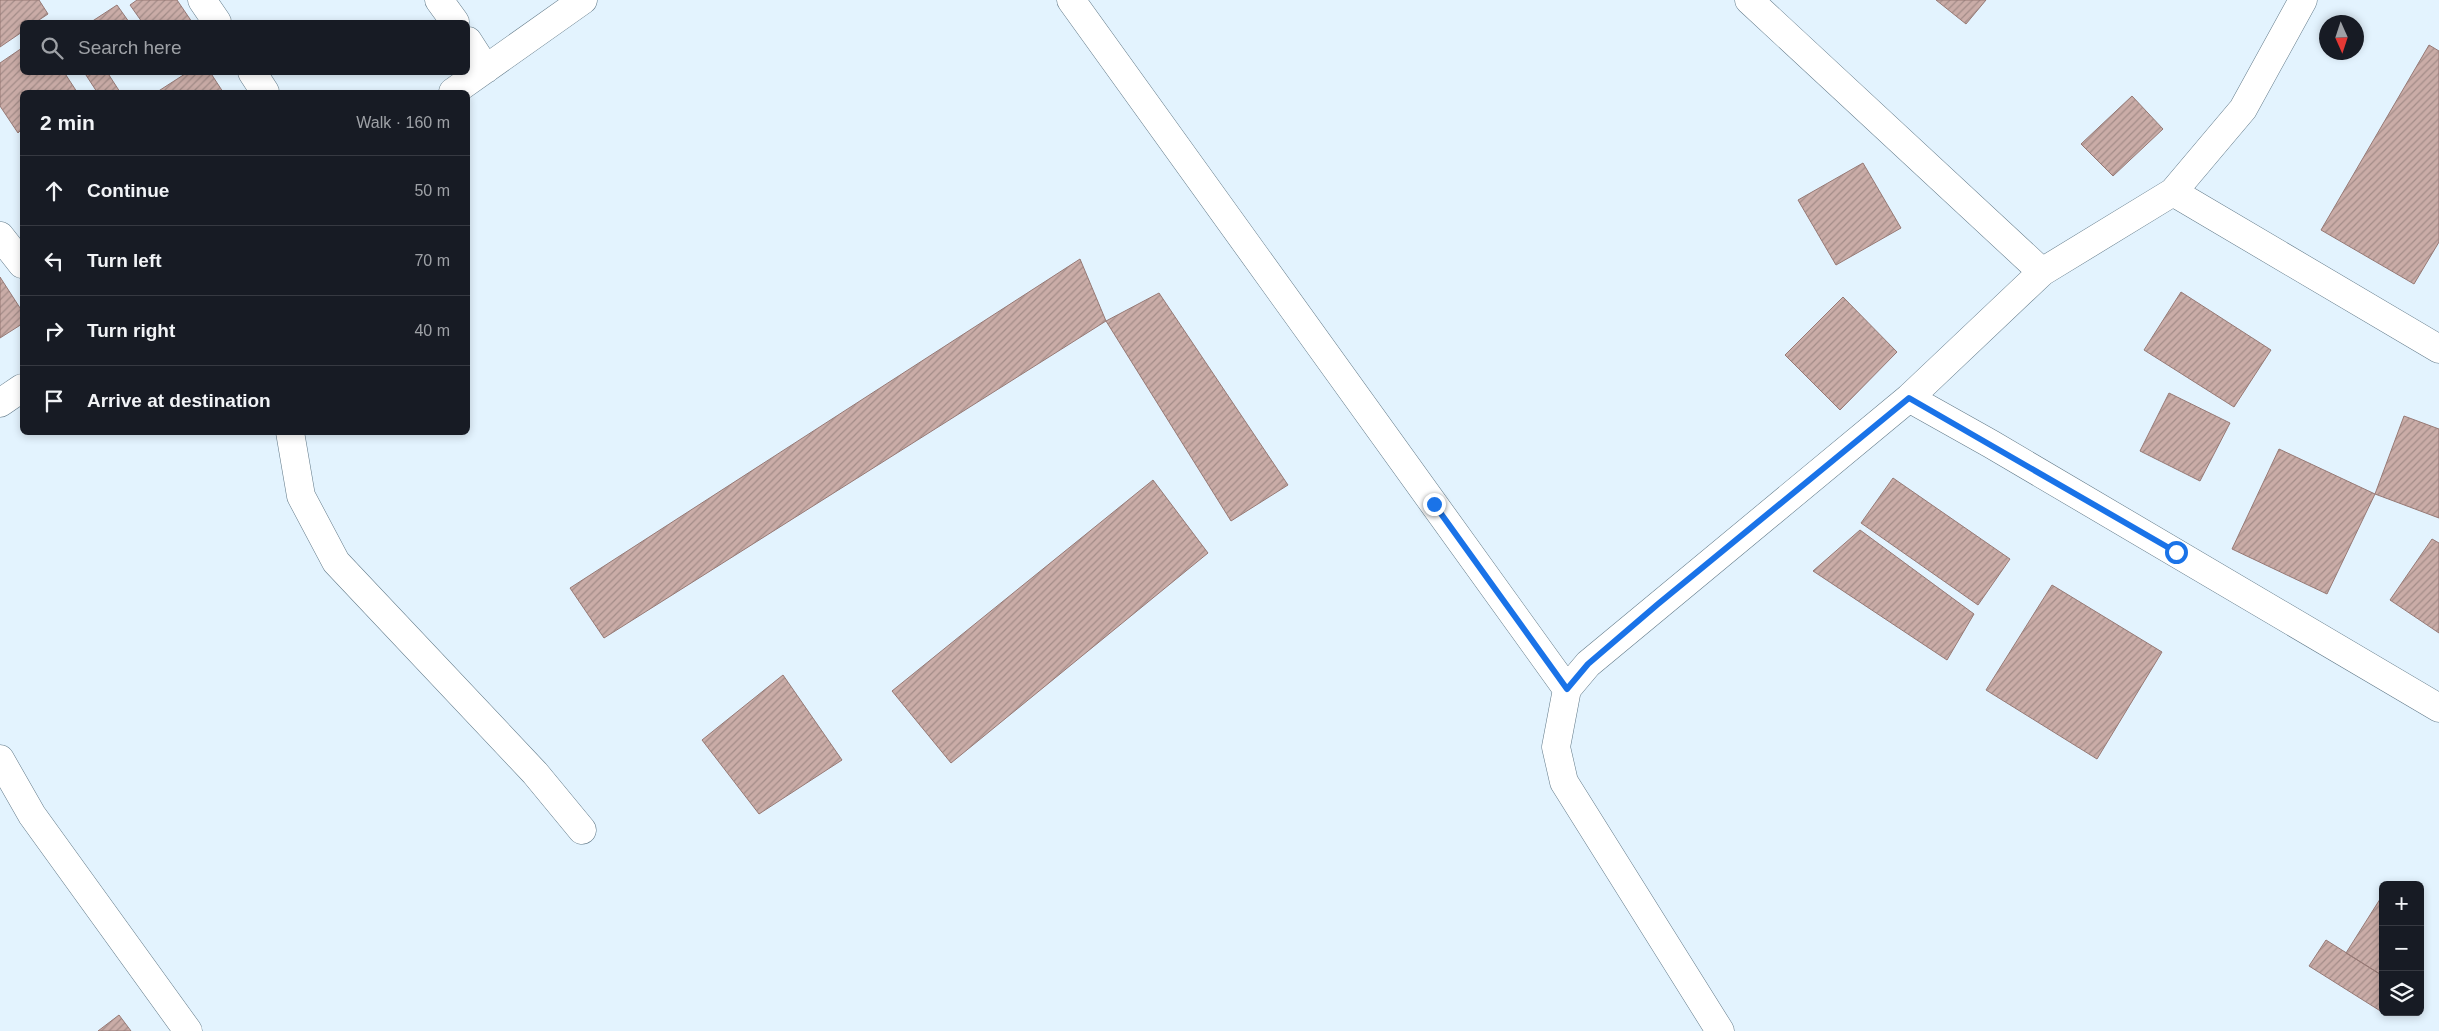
<!DOCTYPE html>
<html lang="en">
<head>
<meta charset="utf-8">
<style>
  body { margin:0; font-family:Arial,sans-serif; background:#20242c; color:#f1f3f6 }
  .controls { position:absolute; right:15px; bottom:15px; display:grid; overflow:hidden; border-radius:8px; box-shadow:0 2px 8px #0003 }
  .controls button { width:45px; height:45px; display:grid; place-items:center; padding:0; border:0; border-bottom:1px solid #363941; background:#171b24; color:#f1f3f6; font:25px sans-serif }
  .compass { position:absolute; left:2319px; top:15px; width:45px; height:45px; border-radius:50%; background:#171b24; box-shadow:0 2px 8px #0003; rotate:177deg }
  .stop { position:absolute; width:15px; height:15px; margin:-11px; border:4px solid #1a73e8; border-radius:50%; background:#fff }
  .stop.end { background:#1a73e8; border-color:#fff; box-shadow:0 1px 5px #0008 }
  .list { margin:0; padding:0; list-style:none }
  h2 { display:flex; justify-content:space-between; align-items:center; height:65px; margin:0; padding:0 20px; font-size:21px }
  h2 small { font-size:16px; font-weight:400; color:#9ea1a6 }
  .list li { display:grid; grid-template-columns:32px 1fr auto; gap:15px; align-items:center; box-sizing:border-box; height:70px; padding:0 20px; border-top:1px solid #363941 }
  .list b { display:block; font-size:19px; white-space:nowrap }
  .list em { font-size:16px; font-style:normal; color:#9ea1a6 }
  .icon { flex:none; width:28px; height:28px; fill:none; stroke:currentColor; stroke-width:2; stroke-linecap:round; stroke-linejoin:round }
  .map { position:relative; flex:none; width:2439px; height:1031px; overflow:hidden }
  .search { position:absolute; background:#171b24; box-shadow:0 2px 8px #0003; left:20px; top:20px; width:450px; height:55px; display:flex; align-items:center; gap:12px; box-sizing:border-box; padding:0 18px; border-radius:8px; color:#9ea1a6; font-size:19px }
  .panel { position:absolute; background:#171b24; box-shadow:0 2px 8px #0003; left:20px; top:90px; width:450px; height:345px; border-radius:8px }
  .map>svg:first-child { display:block }
  .building { fill:url(#building-hatch); stroke:#967975 }
  .lines { fill:none; stroke-linecap:round; stroke-linejoin:round }
  .minor-casing { stroke:#627a89; stroke-width:29 }
  .minor { stroke:#fff; stroke-width:28 }
  .route { stroke:#1a73e8; stroke-width:6 }
</style>
</head>
<body>
<div class="map">
<svg width="2439" height="1031" viewBox="0 0 2439 1031">
  <defs>
    <pattern id="building-hatch" width="6" height="6" patternUnits="userSpaceOnUse" patternTransform="scale(1.25)"><rect width="6" height="6" fill="#caaca7"/><path d="M-1 1l2-2M0 6l6-6M5 7l2-2" fill="none" stroke="#a38c88"/></pattern>
  </defs>
  <rect width="100%" height="100%" fill="#e3f3fe"/>
  <path class="building" d="M0,0H39L48,14L36,22H22V32L0,47Z
    M137,0H177L192,22H142L130,5Z
    M1936,0H1986L1966,24Z
    M117,5L129,22H91Z
    M2429,45L2439,51V242L2414,284L2321,230Z
    M22,48V72H64L77,92H22V129L18,133L0,106V63Z
    M84,72H107L120,92H97Z
    M188,72H210L223,92H157Z
    M2132,96L2163,129L2113,176L2081,144Z
    M1863,163L1901,228L1836,265L1798,200Z
    M1080,259L1106,321L604,638L570,588Z
    M0,277L22,311V324L0,338Z
    M2181,292L2271,350L2234,407L2144,350Z
    M1159,293L1288,485L1231,521L1106,321Z
    M1843,297L1897,352L1840,410L1785,355Z
    M2169,393L2230,423L2200,481L2140,451Z
    M2404,416L2439,429V518L2375,494Z
    M2279,449L2375,494L2327,594L2232,549Z
    M1893,478L2010,559L1978,605L1861,523Z
    M1153,480L1208,553L951,763L892,691Z
    M1860,530L1974,614L1947,660L1813,571Z
    M2432,539L2439,543V633L2390,600Z
    M2052,585L2162,652L2097,759L1986,690Z
    M783,675L842,760L759,814L702,740Z
    M2382,896H2383V976L2346,953Z
    M2326,940L2383,976L2382,1012L2309,966Z
    M119,1015L131,1031H98Z"/>
  <g class="lines">
    <g class="minor-casing">
      <path id="minor" d="M202,0L217,22
        M439,0L455,22
        M1071,0L1567,689
        M1749,0L2042,272
        M468,41L486,69
        M252,72L265,92
        M453,92L583,0
        M2173,192L2439,349
        M0,236L22,264
        M1909,398L1991,444L2439,708
        M0,403L22,388
        M290,432L301,496L336,562L535,773L582,830
        M0,759L32,815L188,1031
        M1720,1031L1564,782L1556,747L1567,689L1588,664L1909,398L2042,272L2173,192L2243,109L2303,0"/>
    </g>
    <use href="#minor" class="minor"/>
  </g>
  <g class="lines">
    <path class="route" d="M1434,504L1567,689L1588,664L1658,604L1909,398L2176,552"/>
  </g>
</svg>
<div class="controls">
<button>+</button>
<button>−</button>
<button><svg class="icon" aria-label="layers" viewBox="0 0 24 24"><path d="M12 4l9 5-9 5-9-5zM3 14l9 5 9-5"/></svg></button>
</div>
<svg class="compass" viewBox="-18 -18 36 36"><path d="M0-13l5 13h-10z" fill="#e53935"/><path d="M0 13l5-13h-10z" fill="#9ea1a6"/></svg>
<div class="stop" style="left:2176px;top:552px"></div>
<div class="stop end" style="left:1434px;top:504px"></div>
<div class="search"><svg class="icon" aria-label="search" viewBox="0 0 24 24"><circle cx="10" cy="10" r="6"/><path d="M15 15l6 6"/></svg>Search here</div>
<section class="panel">
<h2>2 min<small>Walk · 160 m</small></h2>
<ul class="list">
<li><svg class="icon" aria-label="ahead" viewBox="0 0 24 24"><path d="M12 20V5M6 11l6-6 6 6"/></svg><div><b>Continue</b></div><em>50 m</em></li>
<li><svg class="icon" aria-label="left" viewBox="0 0 24 24"><path d="M17 20v-9H6M10 6l-5 5 5 5"/></svg><div><b>Turn left</b></div><em>70 m</em></li>
<li><svg class="icon" aria-label="right" viewBox="0 0 24 24"><path d="M7 20v-9h11M14 6l5 5-5 5"/></svg><div><b>Turn right</b></div><em>40 m</em></li>
<li><svg class="icon" aria-label="arrive" viewBox="0 0 24 24"><path d="M6 21V4h12l-3 4 3 4H6"/></svg><div><b>Arrive at destination</b></div></li>
</ul>
</section>
</div>
</body>
</html>
